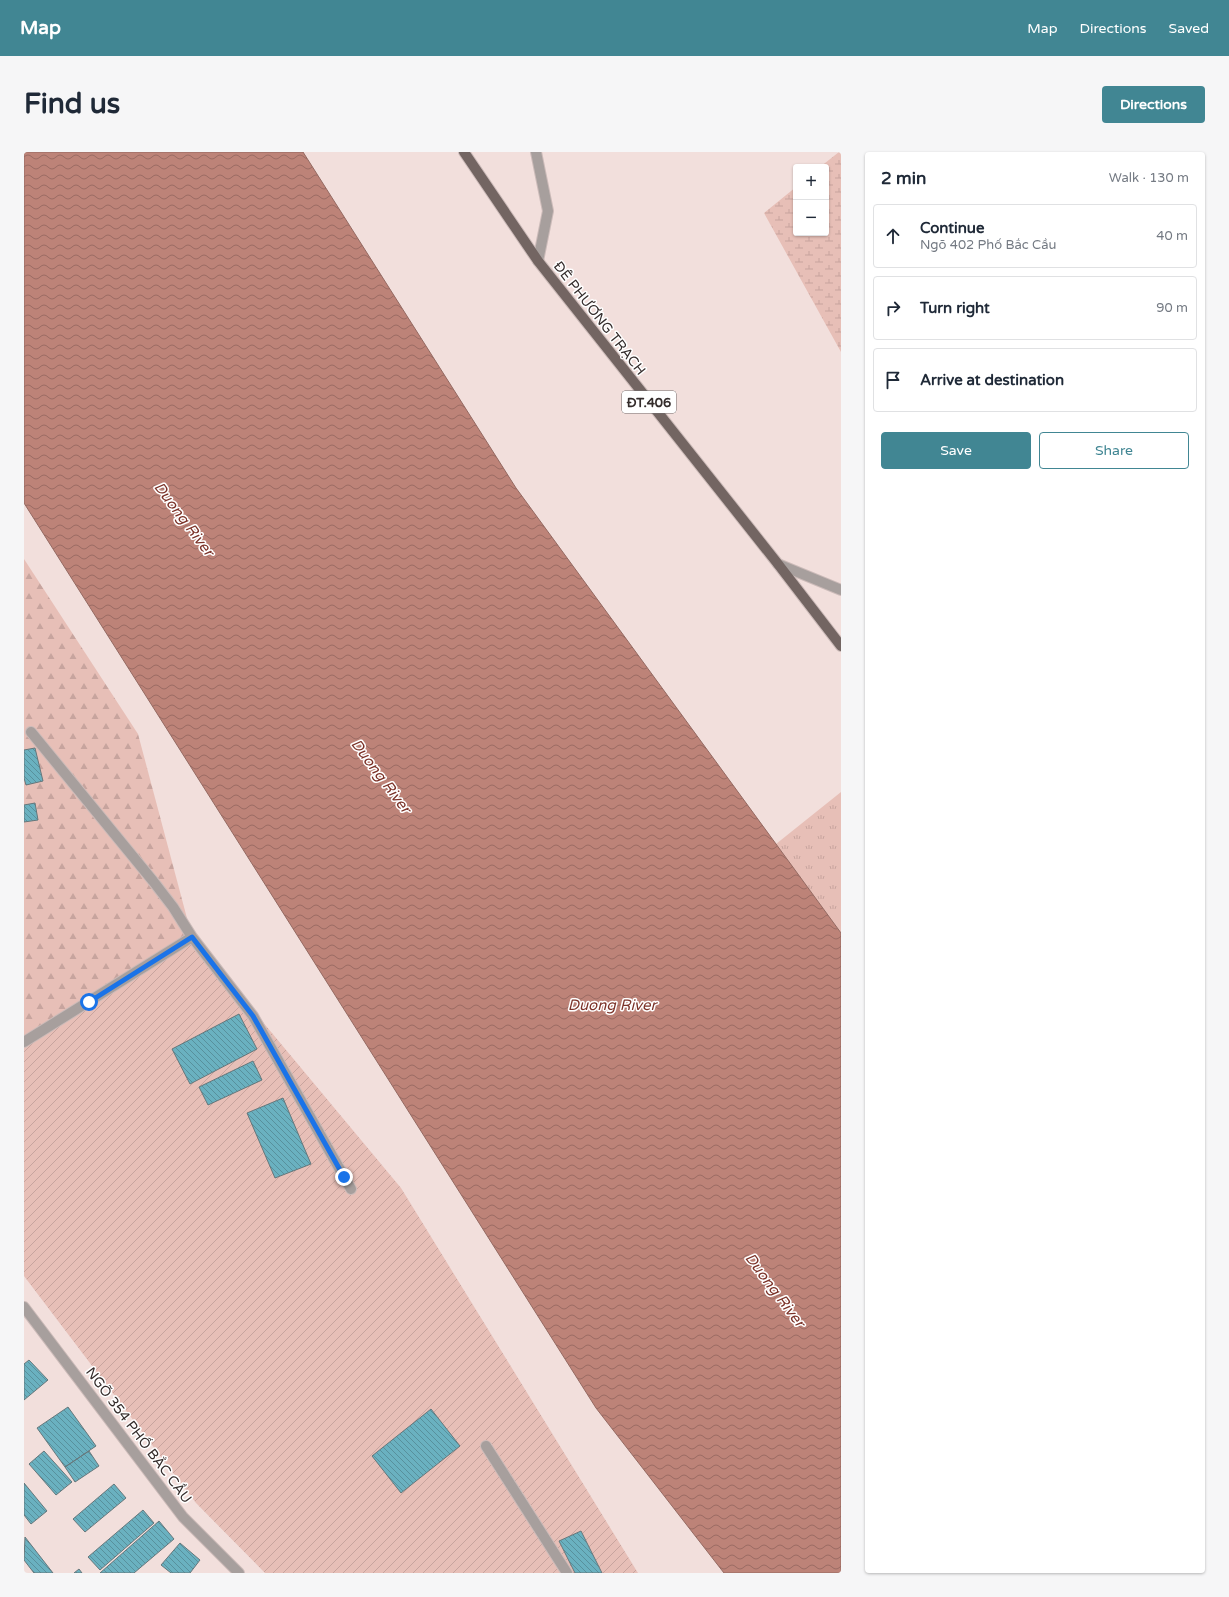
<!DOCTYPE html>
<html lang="en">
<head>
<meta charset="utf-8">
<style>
  body { margin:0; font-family:"Varela Round",sans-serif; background:#f6f6f7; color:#1f2937 }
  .controls { position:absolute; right:12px; top:12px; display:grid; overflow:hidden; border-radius:4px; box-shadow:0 1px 3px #0004 }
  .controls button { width:36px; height:36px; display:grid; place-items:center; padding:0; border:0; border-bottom:1px solid #e0e1e3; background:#fff; color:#1f2937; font:20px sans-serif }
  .stop { position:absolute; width:12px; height:12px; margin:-9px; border:3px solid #1a73e8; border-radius:50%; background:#fff }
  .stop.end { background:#1a73e8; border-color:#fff; box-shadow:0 1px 4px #0008 }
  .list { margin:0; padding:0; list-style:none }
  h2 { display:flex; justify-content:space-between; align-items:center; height:52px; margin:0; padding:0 16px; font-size:17px }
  h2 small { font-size:13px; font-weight:400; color:#747a83 }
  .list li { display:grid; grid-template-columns:26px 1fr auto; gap:12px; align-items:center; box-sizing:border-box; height:64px; margin:0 8px 8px; padding:0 8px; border:1px solid #e0e1e3; border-radius:4px }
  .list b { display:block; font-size:15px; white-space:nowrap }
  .list p { margin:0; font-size:13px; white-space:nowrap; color:#747a83 }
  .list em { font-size:13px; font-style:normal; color:#747a83 }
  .actions { display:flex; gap:8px; padding:12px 16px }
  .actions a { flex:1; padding:9px 0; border:1px solid #418693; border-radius:4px; text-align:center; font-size:14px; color:#418693 }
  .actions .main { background:#418693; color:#fff }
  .icon { flex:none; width:22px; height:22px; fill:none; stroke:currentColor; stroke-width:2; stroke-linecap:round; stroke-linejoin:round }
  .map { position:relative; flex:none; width:817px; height:1421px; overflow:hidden; border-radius:4px }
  header { display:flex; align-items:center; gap:24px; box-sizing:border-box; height:56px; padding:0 20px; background:#418693; color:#fff }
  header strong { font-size:19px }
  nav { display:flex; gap:22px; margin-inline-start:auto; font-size:14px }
  .intro { display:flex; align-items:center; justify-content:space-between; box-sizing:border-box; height:96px; padding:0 24px }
  h1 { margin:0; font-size:28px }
  .button { padding:10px 18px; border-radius:4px; background:#418693; color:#fff; font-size:14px; font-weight:700 }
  main { display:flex; gap:24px; padding:0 24px }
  aside { flex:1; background:#fff; border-radius:4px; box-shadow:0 1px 3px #0004 }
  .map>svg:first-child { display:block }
  .grass { fill:url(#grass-tufts) }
  .forest { fill:url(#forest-firs) }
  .wetland { fill:url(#wetland-marsh) }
  .garden { fill:url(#garden-furrows) }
  .water { fill:url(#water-waves); stroke:#946961 }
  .building { fill:url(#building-back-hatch); stroke:#66777b }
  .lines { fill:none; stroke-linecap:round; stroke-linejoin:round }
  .minor-casing { stroke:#ccbbb9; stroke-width:12 }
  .major-casing { stroke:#ccbbb9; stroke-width:12 }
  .minor { stroke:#a79f9d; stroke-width:10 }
  .major { stroke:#736562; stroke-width:10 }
  .route { stroke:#1a73e8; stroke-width:5 }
  .labels { text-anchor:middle; stroke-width:3; stroke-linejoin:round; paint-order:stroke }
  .shield { fill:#fff; stroke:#716b6b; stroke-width:1 }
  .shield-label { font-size:13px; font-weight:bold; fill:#342c2b }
  .street-label { font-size:14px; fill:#342c2b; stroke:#fff }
  .water-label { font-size:15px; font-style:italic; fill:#7b3228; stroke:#fff }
</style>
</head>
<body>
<header>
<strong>Map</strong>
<nav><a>Map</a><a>Directions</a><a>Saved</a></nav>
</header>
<div class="intro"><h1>Find us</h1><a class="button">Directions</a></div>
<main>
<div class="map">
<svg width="817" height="1421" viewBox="0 0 817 1421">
  <defs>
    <pattern id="grass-tufts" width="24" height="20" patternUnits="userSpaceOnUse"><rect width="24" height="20" fill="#e7bfb7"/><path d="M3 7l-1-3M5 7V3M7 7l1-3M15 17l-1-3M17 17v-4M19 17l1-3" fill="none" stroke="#c7a49e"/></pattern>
    <pattern id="forest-firs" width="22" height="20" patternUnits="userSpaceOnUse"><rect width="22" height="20" fill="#e7bfb7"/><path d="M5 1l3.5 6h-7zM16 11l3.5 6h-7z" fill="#c7a49e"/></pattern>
    <pattern id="wetland-marsh" width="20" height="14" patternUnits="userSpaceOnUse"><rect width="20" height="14" fill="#e7bfb7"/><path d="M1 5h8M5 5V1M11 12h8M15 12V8" fill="none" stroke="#c7a49e"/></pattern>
    <pattern id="garden-furrows" width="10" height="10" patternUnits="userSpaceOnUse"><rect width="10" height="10" fill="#e7bfb7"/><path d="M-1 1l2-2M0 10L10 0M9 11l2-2" fill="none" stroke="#c7a49e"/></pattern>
    <pattern id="water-waves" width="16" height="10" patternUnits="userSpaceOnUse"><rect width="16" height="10" fill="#bd8378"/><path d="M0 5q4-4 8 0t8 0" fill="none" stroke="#9a6b63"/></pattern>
    <pattern id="building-back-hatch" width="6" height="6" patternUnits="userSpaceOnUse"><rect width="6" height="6" fill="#6ab1c0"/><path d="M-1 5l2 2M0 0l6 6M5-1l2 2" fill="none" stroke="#58909c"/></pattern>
  </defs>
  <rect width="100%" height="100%" fill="#f2dfdc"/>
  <path class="grass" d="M817,640V781L752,692Z"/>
  <path class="forest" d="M0,407L114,582L168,785L0,890Z"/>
  <path class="wetland" d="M815,0H817V200L740,61L772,35V81H802V15H796Z"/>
  <path class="garden" d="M168,785L377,1036L614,1421H241L172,1351L0,1124V890Z"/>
  <path class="water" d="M0,0H279L492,336L817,781V1421H700L572,1256L0,351Z"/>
  <path class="building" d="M11,596L19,629L2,633L0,626V598Z
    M11,651L14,668L0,670V653Z
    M215,862L233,897L166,932L148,897Z
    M229,909L238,928L184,953L175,935Z
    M259,946L287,1012L251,1026L223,961Z
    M5,1208L24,1228L0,1248V1212Z
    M44,1255L72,1294L41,1315L13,1276Z
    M407,1257L436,1294L377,1341L348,1304Z
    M20,1299L48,1330L32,1343L5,1312Z
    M65,1299L75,1314L51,1330L41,1315Z
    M0,1331L23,1359L7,1372L0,1363Z
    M90,1332L102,1346L61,1380L49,1367Z
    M119,1358L130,1371L76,1418L64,1405Z
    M135,1369L150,1387L110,1421H76Z
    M557,1379L578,1421H551L535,1389Z
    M1,1385L29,1421H10L0,1408Z
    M156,1391L176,1408L166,1421H147L137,1413Z
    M55,1417L58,1421H50Z"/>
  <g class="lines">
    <g class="minor-casing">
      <path id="minor" d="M512,0L524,59L514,109
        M754,412L817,438
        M7,580L129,729L149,755L168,785L229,864L327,1037
        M0,890L168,785
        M0,1155L159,1365L215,1421
        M462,1294L543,1421"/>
    </g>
    <g class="major-casing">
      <path id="major" d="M440,0L514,109L754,412L817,494"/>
    </g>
    <use href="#minor" class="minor"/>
    <use href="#major" class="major"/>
  </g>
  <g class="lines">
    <path class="route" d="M65,850L168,785L229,864L320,1025"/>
  </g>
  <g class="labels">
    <rect class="shield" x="598" y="239" width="54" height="22" rx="3"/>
    <g class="shield-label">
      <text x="625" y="255">ĐT.406</text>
    </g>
    <g class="street-label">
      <text transform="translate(576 166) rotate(52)" y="5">ĐÊ PHƯƠNG TRẠCH</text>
      <text transform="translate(115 1283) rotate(53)" y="5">NGÕ 354 PHỐ BẮC CẦU</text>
    </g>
    <g class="water-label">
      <text transform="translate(160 367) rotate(53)" y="5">Duong River</text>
      <text transform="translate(357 624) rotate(53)" y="5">Duong River</text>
      <text x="588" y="858">Duong River</text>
      <text transform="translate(751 1138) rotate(53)" y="5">Duong River</text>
    </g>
  </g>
</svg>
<div class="controls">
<button>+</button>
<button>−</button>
</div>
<div class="stop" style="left:65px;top:850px"></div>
<div class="stop end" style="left:320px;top:1025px"></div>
</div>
<aside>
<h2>2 min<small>Walk · 130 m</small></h2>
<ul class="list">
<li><svg class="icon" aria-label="ahead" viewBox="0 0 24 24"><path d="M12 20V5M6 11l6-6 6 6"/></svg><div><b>Continue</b><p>Ngõ 402 Phố Bắc Cầu</p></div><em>40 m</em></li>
<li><svg class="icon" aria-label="right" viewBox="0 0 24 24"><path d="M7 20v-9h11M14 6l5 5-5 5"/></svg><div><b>Turn right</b></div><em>90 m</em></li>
<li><svg class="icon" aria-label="arrive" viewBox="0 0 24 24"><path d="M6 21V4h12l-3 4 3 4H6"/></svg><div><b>Arrive at destination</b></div></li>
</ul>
<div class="actions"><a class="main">Save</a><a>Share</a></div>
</aside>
</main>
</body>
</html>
